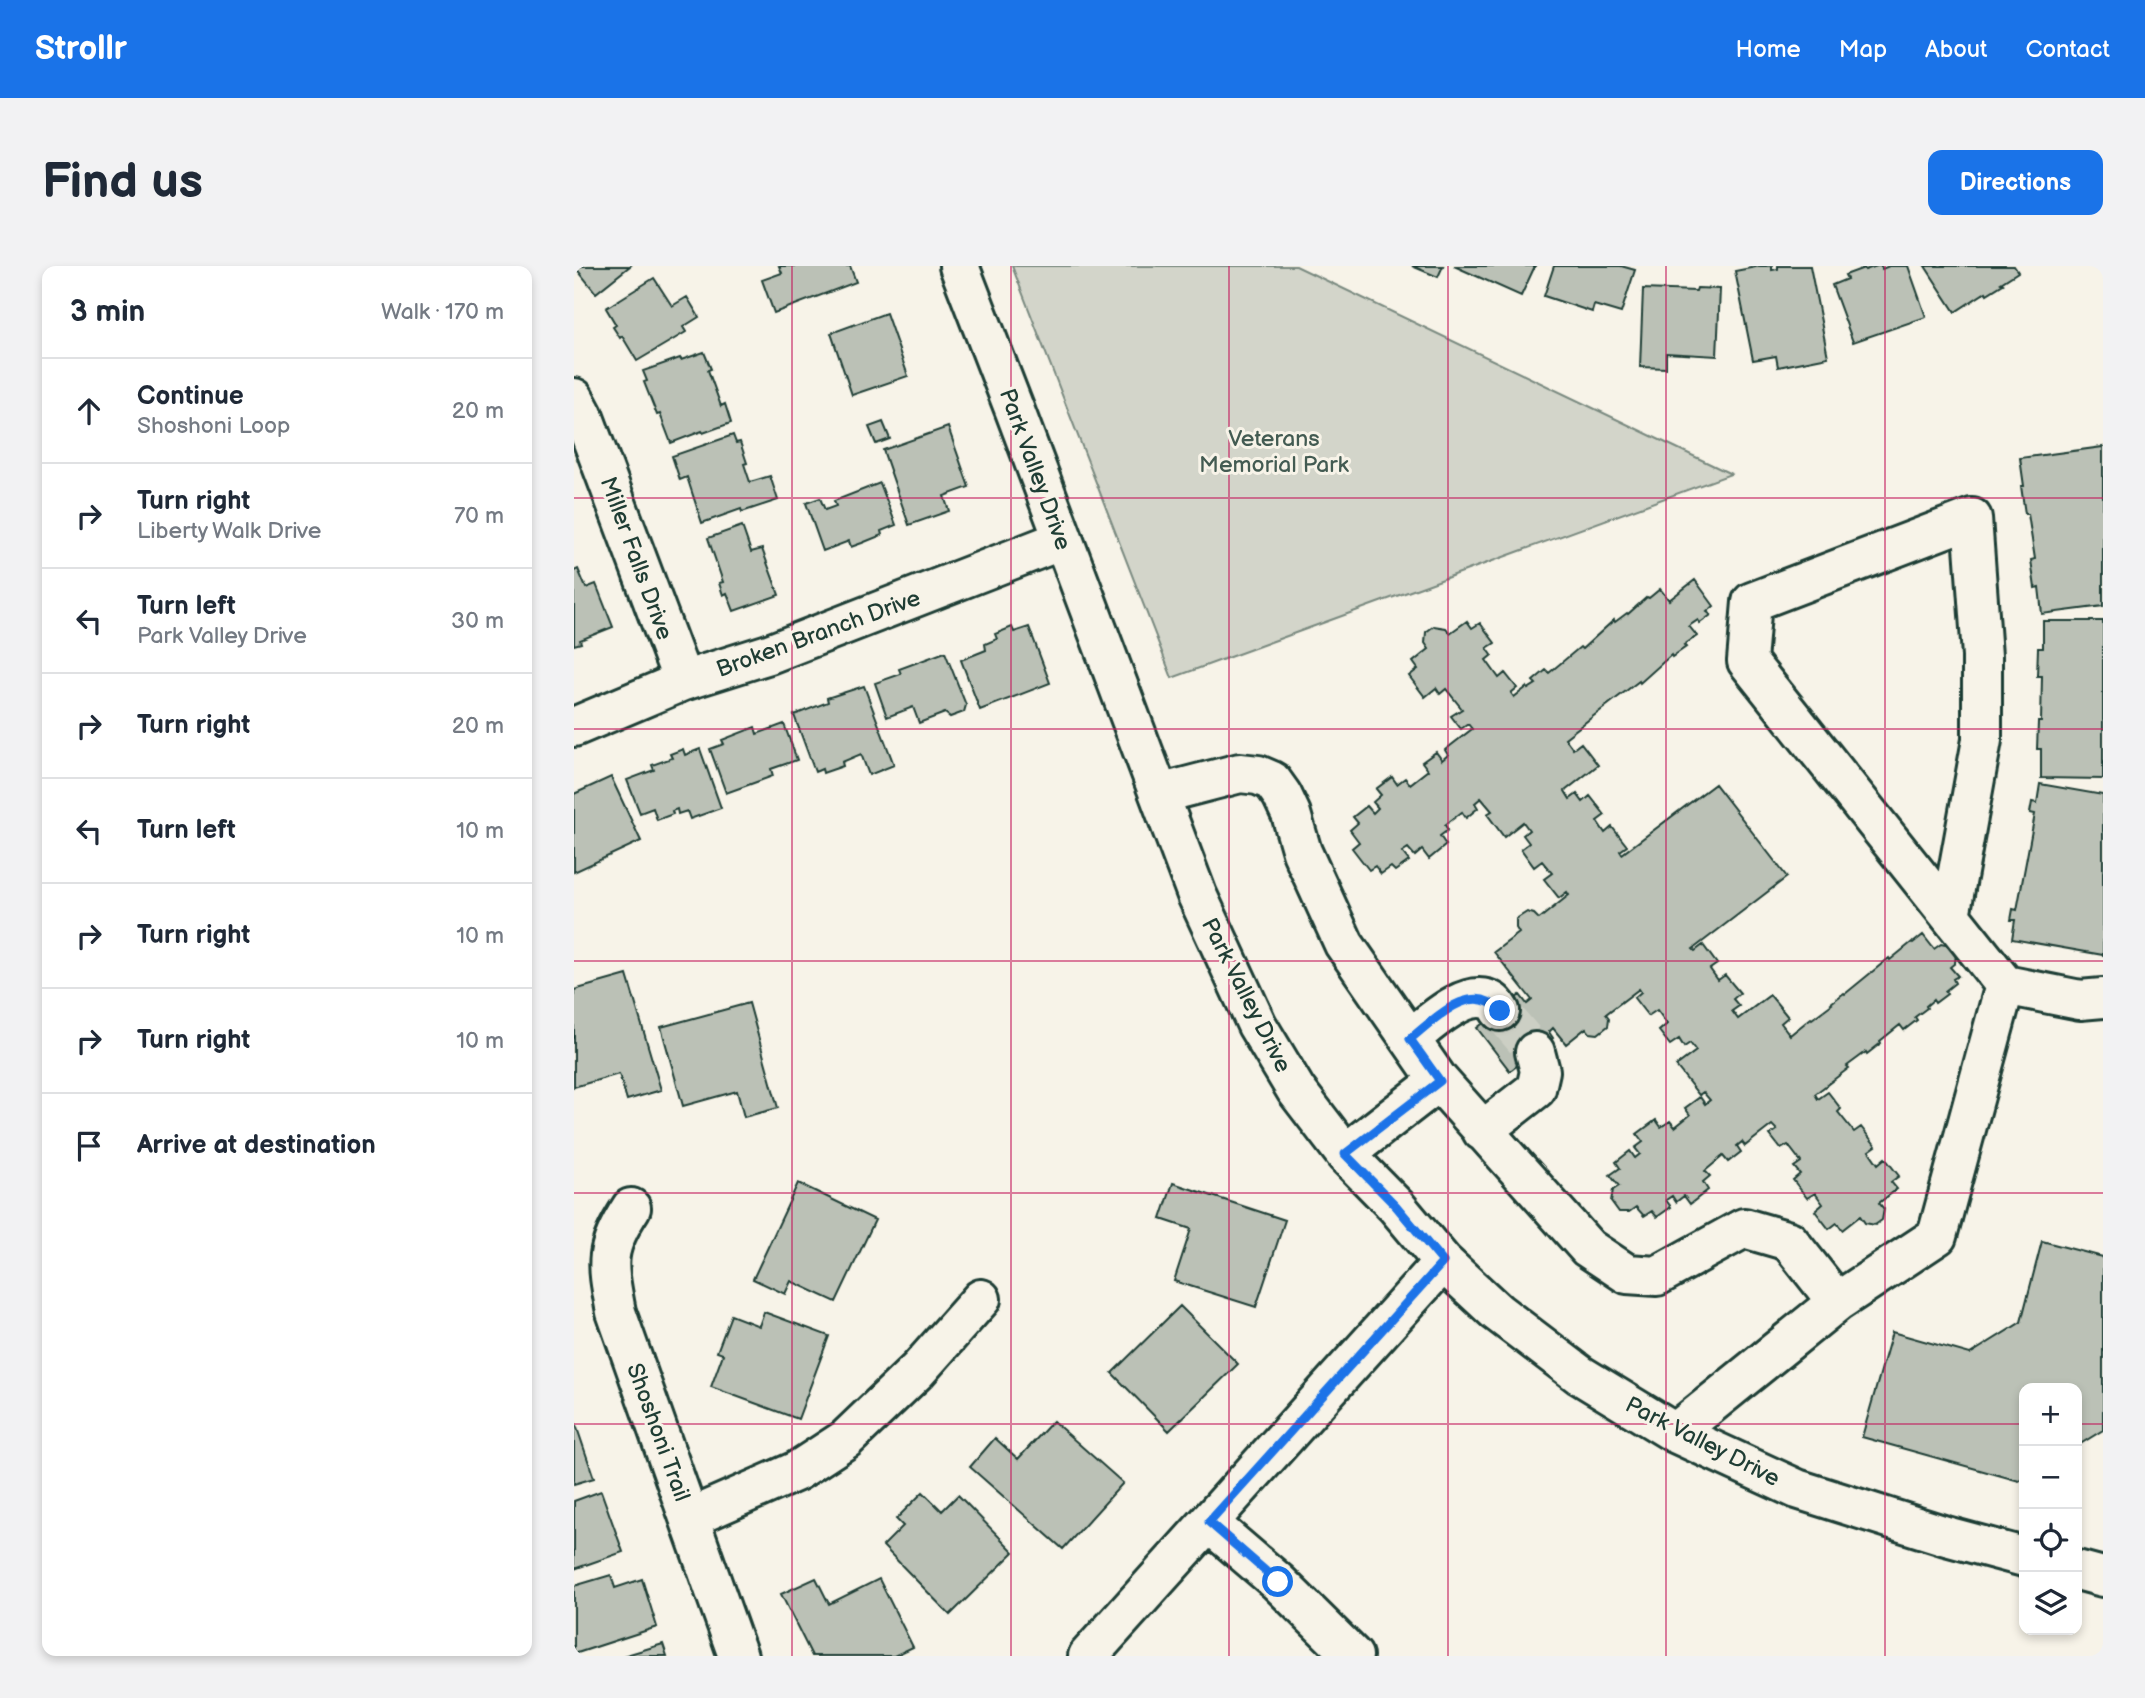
<!DOCTYPE html>
<html lang="en">
<head>
<meta charset="utf-8">
<style>
  body { margin:0; font-family:"Balsamiq Sans",sans-serif; background:#f2f2f3; color:#1f2937 }
  .controls { position:absolute; right:21px; bottom:21px; display:grid; overflow:hidden; border-radius:14px; box-shadow:0 4px 10px #0003 }
  .controls button { width:63px; height:63px; display:grid; place-items:center; padding:0; border:0; border-bottom:2px solid #e0e1e3; background:#fff; color:#1f2937; font:35px sans-serif }
  .stop { position:absolute; width:21px; height:21px; margin:-16px; border:5px solid #1a73e8; border-radius:50%; background:#fff }
  .stop.end { background:#1a73e8; border-color:#fff; box-shadow:0 2px 7px #0008 }
  .list { margin:0; padding:0; list-style:none }
  h2 { display:flex; justify-content:space-between; align-items:center; height:91px; margin:0; padding:0 28px; font-size:30px }
  h2 small { font-size:23px; font-weight:400; color:#747a83 }
  .list li { display:grid; grid-template-columns:46px 1fr auto; gap:21px; align-items:center; box-sizing:border-box; height:105px; padding:0 28px; border-top:2px solid #e0e1e3 }
  .list b { display:block; font-size:26px; white-space:nowrap }
  .list p { margin:0; font-size:23px; white-space:nowrap; color:#747a83 }
  .list em { font-size:23px; font-style:normal; color:#747a83 }
  .icon { flex:none; width:38px; height:38px; fill:none; stroke:currentColor; stroke-width:2; stroke-linecap:round; stroke-linejoin:round }
  .map { position:relative; flex:none; width:1529px; height:1390px; overflow:hidden; border-radius:14px }
  header { display:flex; align-items:center; gap:42px; box-sizing:border-box; height:98px; padding:0 35px; background:#1a73e8; color:#fff }
  header strong { font-size:33px }
  nav { display:flex; gap:38px; margin-inline-start:auto; font-size:24px }
  .intro { display:flex; align-items:center; justify-content:space-between; box-sizing:border-box; height:168px; padding:0 42px }
  h1 { margin:0; font-size:49px }
  .button { padding:18px 32px; border-radius:14px; background:#1a73e8; color:#fff; font-size:24px; font-weight:700 }
  main { display:flex; gap:42px; padding:0 42px }
  aside { flex:1; background:#fff; border-radius:14px; box-shadow:0 4px 10px #0003 }
  .map>svg:first-child { display:block }
  .green { fill:#d3d5ca; stroke:#79897f; stroke-width:2 }
  .building { fill:#bbc1b6; stroke:#1f3d34; stroke-width:2 }
  .lines { fill:none; stroke-linecap:round; stroke-linejoin:round }
  .minor-tunnel { stroke:#cccfc4; stroke-width:38; stroke-dasharray:38 19; stroke-linecap:butt }
  .minor-casing { stroke:#1f3d34; stroke-width:44 }
  .minor { stroke:#f7f3e8; stroke-width:38 }
  .route { stroke:#1a73e8; stroke-width:9 }
  .grid { fill:none; stroke:#c2185b; stroke-width:2; stroke-opacity:0.55 }
  .labels { text-anchor:middle; stroke-width:6; stroke-linejoin:round; paint-order:stroke }
  .park-label { font-size:23px; fill:#435b52; stroke:#f7f3e8 }
  .street-label { font-size:23px; fill:#1f3d34; stroke:#f7f3e8 }
</style>
</head>
<body>
<header>
<strong>Strollr</strong>
<nav><a>Home</a><a>Map</a><a>About</a><a>Contact</a></nav>
</header>
<div class="intro"><h1>Find us</h1><a class="button">Directions</a></div>
<main>
<aside>
<h2>3 min<small>Walk · 170 m</small></h2>
<ul class="list">
<li><svg class="icon" aria-label="ahead" viewBox="0 0 24 24"><path d="M12 20V5M6 11l6-6 6 6"/></svg><div><b>Continue</b><p>Shoshoni Loop</p></div><em>20 m</em></li>
<li><svg class="icon" aria-label="right" viewBox="0 0 24 24"><path d="M7 20v-9h11M14 6l5 5-5 5"/></svg><div><b>Turn right</b><p>Liberty Walk Drive</p></div><em>70 m</em></li>
<li><svg class="icon" aria-label="left" viewBox="0 0 24 24"><path d="M17 20v-9H6M10 6l-5 5 5 5"/></svg><div><b>Turn left</b><p>Park Valley Drive</p></div><em>30 m</em></li>
<li><svg class="icon" aria-label="right" viewBox="0 0 24 24"><path d="M7 20v-9h11M14 6l5 5-5 5"/></svg><div><b>Turn right</b></div><em>20 m</em></li>
<li><svg class="icon" aria-label="left" viewBox="0 0 24 24"><path d="M17 20v-9H6M10 6l-5 5 5 5"/></svg><div><b>Turn left</b></div><em>10 m</em></li>
<li><svg class="icon" aria-label="right" viewBox="0 0 24 24"><path d="M7 20v-9h11M14 6l5 5-5 5"/></svg><div><b>Turn right</b></div><em>10 m</em></li>
<li><svg class="icon" aria-label="right" viewBox="0 0 24 24"><path d="M7 20v-9h11M14 6l5 5-5 5"/></svg><div><b>Turn right</b></div><em>10 m</em></li>
<li><svg class="icon" aria-label="arrive" viewBox="0 0 24 24"><path d="M6 21V4h12l-3 4 3 4H6"/></svg><div><b>Arrive at destination</b></div></li>
</ul>
</aside>
<div class="map">
<svg width="1529" height="1390" viewBox="0 0 1529 1390">
  <rect width="100%" height="100%" fill="#f7f3e8"/>
  <filter id="ink" filterUnits="userSpaceOnUse"><feTurbulence type="fractalNoise" baseFrequency=".0143" numOctaves="2"/><feDisplacementMap in="SourceGraphic" scale="14" xChannelSelector="R" yChannelSelector="G"/><feConvolveMatrix kernelMatrix="1 2 1 2 8 2 1 2 1" color-interpolation-filters="sRGB"/></filter>
  <g filter="url(#ink)">
    <path class="green" d="M438,0H722L1157,208L598,412Z"/>
    <path class="building" d="M4,0H56L22,27L2,2Z
      M205,0H276L282,16L200,47L188,14L208,7Z
      M838,0H869L864,11Z
      M880,0H961L947,30Z
      M980,0H1047L1061,4L1047,47L1020,39L1018,46L970,30Z
      M1187,0H1198V4L1204,3V0H1236L1254,91L1204,101L1202,90L1179,94L1161,5Z
      M1303,0H1307L1308,3L1315,0H1334L1352,51L1279,76L1258,19L1273,13L1271,9L1290,2L1291,4Z
      M1351,0H1440L1444,6L1427,17L1429,18L1413,28L1412,26L1381,46Z
      M80,12L98,40L113,31L125,51L109,61L112,66L63,95L48,70L46,72L39,61L42,59L32,42Z
      M1123,22L1146,23L1143,90L1092,87V102L1066,101L1069,23L1122,25Z
      M312,47L334,110L278,129L257,67Z
      M130,86L137,103L134,104L147,140L151,138L157,157L129,167L128,165L97,177L86,148L83,149L70,116L73,115L69,105L106,92L107,94Z
      M309,156L316,173L302,178L295,161Z
      M374,161L395,221L370,230L375,245L335,259L309,184Z
      M159,169L162,177L166,176L173,197L170,198L176,216L196,210L204,234L168,246L167,243L128,257L113,211L106,214L98,190Z
      M1529,181V340L1468,348L1465,321L1461,322L1457,294L1461,293L1454,248H1451L1447,220H1450L1446,192Z
      M306,217L322,259L307,265L308,269L288,277L277,281L275,275L249,285L232,237L246,232L251,244L262,240L260,235Z
      M168,260L177,286L188,283L205,329L160,345L153,327L149,329L145,317L149,316L134,272Z
      M4,303L12,322L22,318L39,361L6,374L7,377L0,379V305Z
      M1121,314L1140,340L1133,346L1137,349L1126,357L1124,354L1115,360L1123,370L1110,379L1112,381L1098,391L1097,389L1066,417L1065,415L991,472L999,483L1007,477L1024,499L991,525L996,533L1003,528L1009,536L1016,530L1031,549L1023,555L1031,567L1038,561L1053,580L1046,585L1048,588L1141,518L1213,611L1119,683L1121,685L1129,679L1143,698L1136,703L1144,714L1151,709L1166,727L1159,733L1165,740L1158,745L1164,753L1196,729L1214,751L1207,757L1216,769L1237,752L1238,753L1258,738L1257,737L1270,727L1271,728L1315,692L1316,694L1338,676L1339,677L1349,669L1360,683L1367,678L1376,680L1382,687L1381,697L1376,701L1384,710L1379,713L1381,717L1371,725L1373,728L1361,737L1359,734L1352,740L1353,742L1341,751L1343,754L1330,764L1326,759L1306,775L1307,777L1293,788L1292,786L1273,800L1275,802L1241,828L1244,833L1254,826L1267,843L1264,846L1280,866L1287,861L1302,880L1295,885L1304,898L1311,892L1325,910L1317,916L1323,923L1305,937L1310,943L1308,954L1301,959L1291,957L1286,950L1268,964L1263,957L1255,963L1241,945L1249,938L1241,927L1233,932L1219,914L1226,908L1220,901L1227,896L1214,879L1207,883L1196,869L1203,864L1198,859L1171,880L1168,876L1163,880L1167,886L1154,896L1149,890L1131,905L1136,910L1129,916L1134,924L1116,938L1110,930L1102,936L1098,930L1092,934L1097,941L1083,951L1078,945L1070,950L1062,941L1055,946H1045L1037,935L1039,924L1045,920L1036,909L1046,902L1042,896L1056,885L1061,892L1066,888L1061,882L1069,876L1063,868L1082,854L1087,861L1096,855L1101,861L1116,849L1111,842L1126,831L1131,838L1136,834L1129,826L1125,829L1102,800L1122,785L1116,777L1110,781L1105,773L1096,779L1085,765L1093,758L1083,744L1074,750L1060,732L1067,726L1065,723L1032,748L1035,752L1034,760L1024,768L1016,767L1012,762L992,778L979,762L975,766L979,772L936,805L903,762L946,729L953,738L958,734L920,686L945,667L942,662V653L953,646L960,648L965,653L995,629L993,626L985,632L970,613L978,607L968,595L960,601L947,583L955,577L949,569L955,564L949,556L930,571L913,548L918,545L907,532L901,537L904,542L892,552L888,546L871,559L874,564L866,570L872,579L855,593L848,584L841,590L834,582L828,586L835,595L821,605L817,601L807,608L801,600L795,604L778,582L785,576L776,564L784,557L779,551L793,540L799,547L804,542L799,536L807,529L802,523L818,511L823,518L831,512L836,518L854,504L848,496L862,486L868,494L874,489L871,484L898,463L894,458L887,463L877,450L888,443L872,423L866,428L862,422L851,431L835,410L844,403L839,396L855,383L851,377L852,366L860,360L872,362L876,367L893,355L898,362L906,357L921,377L913,382L918,389L912,394L925,412L931,407L943,422L937,427L940,431L953,421L954,423L962,418L959,415L972,404L975,407L1006,381L1008,383L1040,354L1041,356L1053,347L1054,348L1073,331L1075,332L1086,323L1095,334Z
      M1469,355H1529V513L1467,512V483H1463L1464,456H1467L1468,410H1463L1464,382H1469Z
      M438,361L440,366L455,361L476,417L406,444L387,394L412,384L411,378L423,373L421,368Z
      M371,386L392,439L390,446L376,451L371,447L345,457L339,441L313,451L301,417L327,408L325,403Z
      M290,420L320,499L295,509L287,488L268,496L269,500L249,507L248,503L241,506L220,449L254,436L253,432Z
      M210,458L223,494L197,503L199,510L152,527L136,483L150,478L148,474L181,461L183,468Z
      M109,483L111,489L126,483L147,542L116,553L113,545L104,548L103,543L98,545L99,548L83,554L79,542L66,547L53,514L80,504L78,499L98,492L96,488Z
      M37,511L67,575L0,606V528Z
      M1466,518L1529,529V689L1438,673L1441,654H1437L1439,643L1443,644L1461,548L1456,547L1458,536L1463,537Z
      M53,709L87,824L53,834L45,808L0,821V724Z
      M175,737L204,842L170,851L163,825L109,840L87,761Z
      M224,917L301,954L262,1036L217,1015L211,1028L179,1013Z
      M599,917L711,954L682,1041L600,1015L617,963L587,953Z
      M1468,975L1529,991V1164L1503,1180V1122H1450V1212L1445,1215L1288,1171L1318,1066L1396,1088L1447,1056Z
      M606,1040L664,1098L595,1165L538,1107Z
      M190,1046L255,1070L224,1153L137,1121L149,1088L143,1086L157,1049L185,1060Z
      M0,1153L20,1212L0,1218Z
      M479,1155L549,1217L489,1283L396,1201L421,1172L444,1193Z
      M27,1225L49,1286L0,1303V1235Z
      M349,1226L368,1245L384,1229L440,1286L376,1349L309,1280L329,1260L322,1253Z
      M37,1309L41,1322L68,1313L83,1361L0,1388V1320Z
      M242,1312L255,1338L305,1313L339,1381L320,1390H238L207,1328Z
      M89,1378L93,1390H49Z"/>
    <g class="lines">
      <path class="minor-tunnel" d="M926,745L961,786"/>
      <g class="minor-casing">
        <path id="minor" d="M385,0L441,145L623,629L683,759L722,824L771,888L822,940L869,996L923,1046L1006,1109L1101,1167L1223,1223L1372,1270L1450,1291
          M0,132L9,149L109,415
          M0,461L109,415L195,388L488,274
          M585,528L666,507L684,509L698,515L708,529L717,548L728,586L770,678L865,815
          M1376,650L1408,474V390L1398,252L1178,336L1173,395L1431,719
          M836,773C855,758 893,720 919,736C922,738 924,742 926,745
          M908,865L962,823L966,805L961,786
          M771,888L865,815L1014,982L1053,1008L1083,1010L1170,962L1215,975L1263,1036L1363,970L1431,719L1506,734L1529,732
          M57,942C29,985 33,998 42,1046L164,1390
          M1101,1167L1263,1036
          M116,1252L223,1205L272,1173L344,1104L407,1033
          M635,1257L704,1316L779,1390
          M1503,1304L1529,1311
          M514,1390L869,996"/>
      </g>
      <use href="#minor" class="minor"/>
    </g>
  </g>
  <g class="lines" filter="url(#ink)">
    <path class="route" d="M704,1316L635,1256L869,996L822,940L771,888L866,815L836,773C860,754 898,713 926,745"/>
  </g>
  <path class="grid" d="M218,0V1390M437,0V1390M655,0V1390M874,0V1390M1092,0V1390M1311,0V1390M0,232H1529M0,463H1529M0,695H1529M0,927H1529M0,1158H1450M1503,1158H1529"/>
  <g class="labels">
    <g class="park-label">
      <text x="700" y="180">Veterans<tspan x="700" dy="26">Memorial Park</tspan></text>
    </g>
    <g class="street-label">
      <text transform="translate(462 203) rotate(70)" y="8">Park Valley Drive</text>
      <text transform="translate(63 292) rotate(70)" y="8">Miller Falls Drive</text>
      <text transform="translate(244 367) rotate(-20)" y="8">Broken Branch Drive</text>
      <text transform="translate(673 729) rotate(63)" y="8">Park Valley Drive</text>
      <text transform="translate(85 1166) rotate(70)" y="8">Shoshoni Trail</text>
      <text transform="translate(1129 1175) rotate(27)" y="8">Park Valley Drive</text>
    </g>
  </g>
</svg>
<div class="controls">
<button>+</button>
<button>−</button>
<button><svg class="icon" aria-label="locate" viewBox="0 0 24 24"><circle cx="12" cy="12" r="6"/><path d="M12 2v4M12 18v4M2 12h4M18 12h4"/></svg></button>
<button><svg class="icon" aria-label="layers" viewBox="0 0 24 24"><path d="M12 4l9 5-9 5-9-5zM3 14l9 5 9-5"/></svg></button>
</div>
<div class="stop" style="left:704px;top:1316px"></div>
<div class="stop end" style="left:926px;top:745px"></div>
</div>
</main>
</body>
</html>
